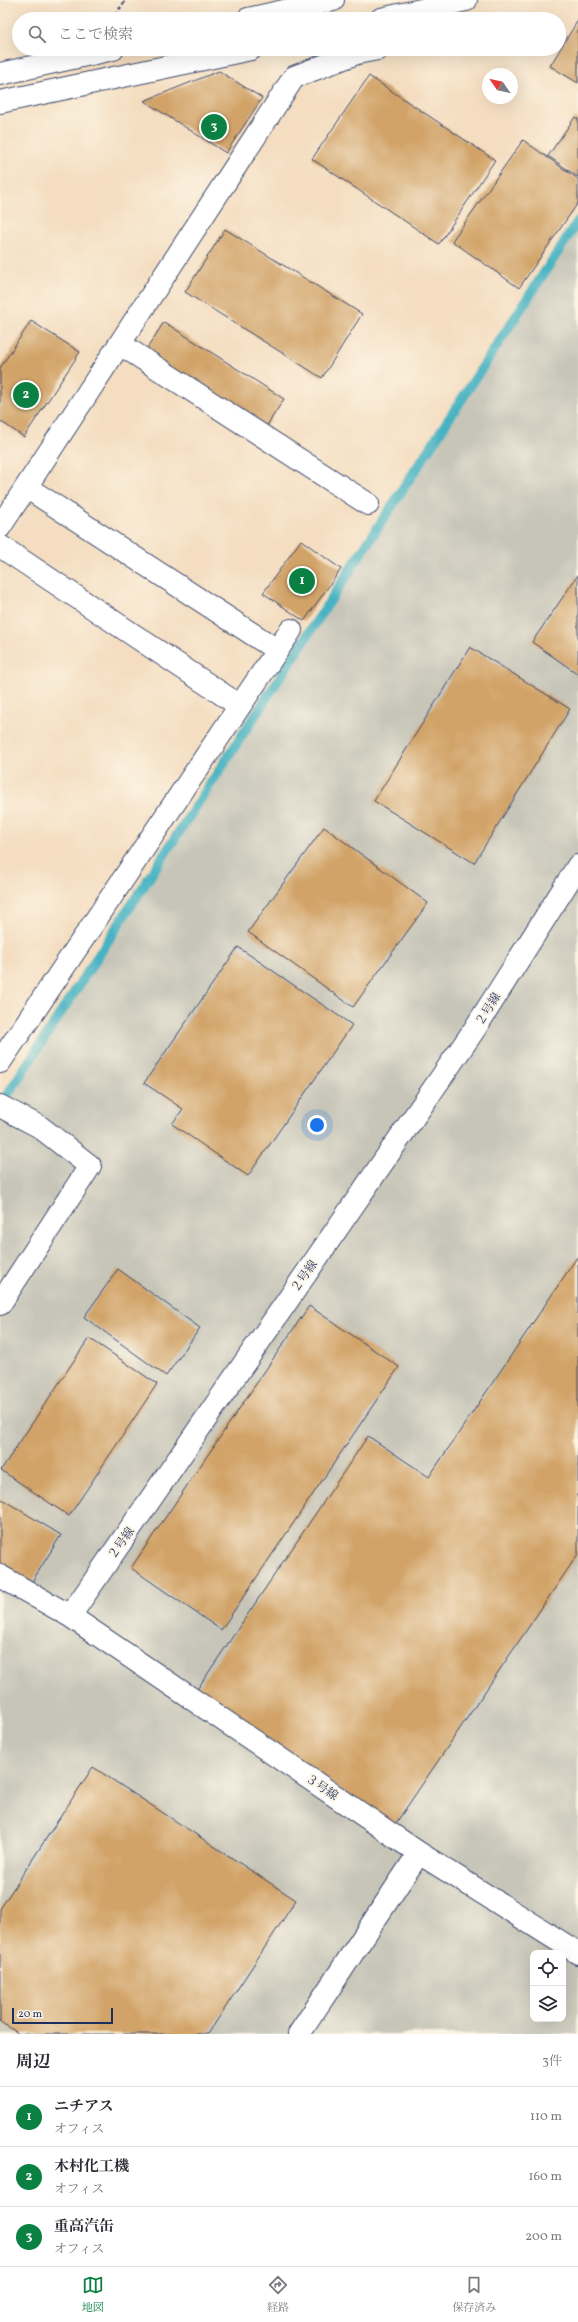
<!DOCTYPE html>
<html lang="ja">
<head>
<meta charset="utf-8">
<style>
  body { margin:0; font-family:Vollkorn,"Noto Serif JP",serif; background:#f2f2f3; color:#2b2b33 }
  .controls { position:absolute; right:12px; bottom:12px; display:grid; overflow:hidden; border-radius:8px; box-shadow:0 4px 16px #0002 }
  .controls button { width:36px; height:36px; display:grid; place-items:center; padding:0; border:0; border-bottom:1px solid #e1e1e2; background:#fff; color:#2b2b33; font:20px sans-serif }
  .compass { position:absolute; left:482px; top:68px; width:36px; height:36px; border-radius:50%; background:#fff; box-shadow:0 4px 16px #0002; rotate:304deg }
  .scale { position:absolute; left:12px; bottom:10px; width:101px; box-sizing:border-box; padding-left:4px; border:2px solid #1b2f5e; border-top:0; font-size:11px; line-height:14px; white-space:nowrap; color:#1b2f5e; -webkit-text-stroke:3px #fcf5e5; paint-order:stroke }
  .you { position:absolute; left:317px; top:1125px; width:14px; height:14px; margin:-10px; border:3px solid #fff; border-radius:50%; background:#1a73e8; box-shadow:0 0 0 6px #1a73e833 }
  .badge { display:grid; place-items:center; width:26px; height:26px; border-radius:50%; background:#0b8043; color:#fff; font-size:13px; font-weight:700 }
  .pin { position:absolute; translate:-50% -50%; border:2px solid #fff; box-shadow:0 1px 4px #0006 }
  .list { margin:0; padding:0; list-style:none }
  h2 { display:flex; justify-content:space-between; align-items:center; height:52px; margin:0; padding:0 16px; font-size:17px }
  h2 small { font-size:13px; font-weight:400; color:#7c7c81 }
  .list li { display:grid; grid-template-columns:26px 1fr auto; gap:12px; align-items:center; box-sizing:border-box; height:60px; padding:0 16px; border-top:1px solid #e1e1e2 }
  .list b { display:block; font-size:15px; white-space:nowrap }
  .list p { margin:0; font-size:13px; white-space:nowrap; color:#7c7c81 }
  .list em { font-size:13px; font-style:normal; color:#7c7c81 }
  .icon { flex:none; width:22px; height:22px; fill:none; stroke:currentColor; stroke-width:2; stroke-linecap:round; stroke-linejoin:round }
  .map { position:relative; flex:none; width:578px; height:2034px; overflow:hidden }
  .search { position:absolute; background:#fff; box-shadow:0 4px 16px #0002; left:12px; right:12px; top:12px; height:44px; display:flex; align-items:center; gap:10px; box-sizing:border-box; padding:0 14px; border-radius:22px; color:#7c7c81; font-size:15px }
  .sheet { height:232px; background:#fff }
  nav { display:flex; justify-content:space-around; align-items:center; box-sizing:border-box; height:56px; border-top:1px solid #e1e1e2; background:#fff; font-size:11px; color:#7c7c81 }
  nav a { display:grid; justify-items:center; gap:2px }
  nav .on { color:#0b8043 }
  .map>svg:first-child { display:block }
  .industrial { fill:#c6c5b8; fill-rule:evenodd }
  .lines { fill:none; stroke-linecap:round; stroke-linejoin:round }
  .stream { stroke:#46b3c2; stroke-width:10 }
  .building { fill:#d1a367 }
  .minor-casing { stroke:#3c496d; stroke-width:24 }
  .path { stroke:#3c496d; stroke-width:2.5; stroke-dasharray:3 3; stroke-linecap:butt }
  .minor { stroke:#fff; stroke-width:22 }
  .labels { text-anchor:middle; stroke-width:3.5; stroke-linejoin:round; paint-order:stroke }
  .street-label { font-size:12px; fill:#1b2f5e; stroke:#fcf5e5 }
</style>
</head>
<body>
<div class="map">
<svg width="578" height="2034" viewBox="0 0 578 2034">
  <rect width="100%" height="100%" fill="#fcf5e5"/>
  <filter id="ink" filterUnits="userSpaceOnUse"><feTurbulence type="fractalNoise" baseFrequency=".025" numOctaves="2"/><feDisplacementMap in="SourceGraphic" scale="8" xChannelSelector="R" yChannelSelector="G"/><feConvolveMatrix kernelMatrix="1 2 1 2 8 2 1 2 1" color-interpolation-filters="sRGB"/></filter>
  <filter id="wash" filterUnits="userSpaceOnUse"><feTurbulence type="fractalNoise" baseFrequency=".012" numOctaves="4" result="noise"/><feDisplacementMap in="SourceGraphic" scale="16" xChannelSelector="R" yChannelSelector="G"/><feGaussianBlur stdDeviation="0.9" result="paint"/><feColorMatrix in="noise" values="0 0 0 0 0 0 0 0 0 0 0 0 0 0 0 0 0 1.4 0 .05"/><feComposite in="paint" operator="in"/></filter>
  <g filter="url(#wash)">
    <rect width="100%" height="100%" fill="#f4ddc0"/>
    <path class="industrial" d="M578,221V2034H0V1106ZM533,1953H563V2019H533Z"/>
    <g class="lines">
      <path class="stream" d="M0,1106L578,221"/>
    </g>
    <g id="blocks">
      <path class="building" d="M578,20V83L550,66Z
        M219,71L262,98L226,153L144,101Z
        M369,76L495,160L439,244L312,159Z
        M575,117L578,119V177L548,156Z
        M523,140L578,179V203L519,288L452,241Z
        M225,229L362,314L322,378L185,292Z
        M31,321L80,352L24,437L0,421V368Z
        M164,322L284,399L257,441L137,364Z
        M301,540L341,569L304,621L263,593Z
        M578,575V674L532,642Z
        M470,647L570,709L474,863L374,801Z
        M324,827L428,903L353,1007L248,932Z
        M238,947L352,1025L248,1176L172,1124L183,1109L144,1083Z
        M578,1256V1554L394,1826L196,1691L368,1436L429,1477Z
        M118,1269L200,1328L166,1376L84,1317Z
        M309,1306L399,1367L221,1630L131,1568Z
        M89,1338L157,1384L69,1516L1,1470Z
        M0,1498L61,1535L30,1585L0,1567Z
        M93,1767L296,1900L208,2034H19L0,2021V1909Z"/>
    </g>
  </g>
  <g filter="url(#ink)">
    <use href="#blocks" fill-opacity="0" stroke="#3c496d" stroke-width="1"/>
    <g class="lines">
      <g class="minor-casing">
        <path id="minor" d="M248,19L333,0
          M381,19L466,0
          M0,74L113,49
          M0,102L251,49
          M120,344L368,504
          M26,487L277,650
          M0,527L294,77L357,53L378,49
          M0,546L240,706
          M0,1062L291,630
          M0,1106L40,1127L90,1166L0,1304
          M0,1576L70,1616L474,1030L578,866
          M70,1616L419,1853L578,1953
          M299,2034L419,1853"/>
      </g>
      <path class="path" d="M112,19L126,0"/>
      <use href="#minor" class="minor"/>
    </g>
  </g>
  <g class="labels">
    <g class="street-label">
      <text transform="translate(488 1009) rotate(-58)" y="4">２号線</text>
      <text transform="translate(304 1276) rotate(-55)" y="4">２号線</text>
      <text transform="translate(121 1543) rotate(-55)" y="4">２号線</text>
      <text transform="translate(322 1787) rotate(34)" y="4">３号線</text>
    </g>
  </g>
</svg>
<div class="controls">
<button><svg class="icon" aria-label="locate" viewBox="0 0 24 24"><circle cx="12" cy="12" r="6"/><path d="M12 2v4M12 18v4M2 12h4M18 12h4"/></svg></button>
<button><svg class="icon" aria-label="layers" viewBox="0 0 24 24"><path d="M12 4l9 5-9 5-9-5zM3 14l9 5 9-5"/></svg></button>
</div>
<svg class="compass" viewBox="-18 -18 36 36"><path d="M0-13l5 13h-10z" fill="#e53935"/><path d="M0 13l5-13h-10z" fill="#7c7c81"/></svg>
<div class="scale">20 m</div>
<div class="you"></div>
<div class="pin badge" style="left:302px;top:581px">1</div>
<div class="pin badge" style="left:26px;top:395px">2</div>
<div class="pin badge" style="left:214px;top:127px">3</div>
<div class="search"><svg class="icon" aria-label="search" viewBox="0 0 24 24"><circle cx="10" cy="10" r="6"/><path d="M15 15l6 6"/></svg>ここで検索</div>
</div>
<section class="sheet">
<h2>周辺<small>3件</small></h2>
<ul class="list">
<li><span class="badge">1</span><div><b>ニチアス</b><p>オフィス</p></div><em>110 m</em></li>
<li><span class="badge">2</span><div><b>木村化工機</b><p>オフィス</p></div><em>160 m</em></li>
<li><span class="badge">3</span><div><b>重高汽缶</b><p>オフィス</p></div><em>200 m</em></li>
</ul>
</section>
<nav>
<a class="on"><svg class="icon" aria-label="map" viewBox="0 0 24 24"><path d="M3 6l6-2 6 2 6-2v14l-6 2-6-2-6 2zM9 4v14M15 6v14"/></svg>地図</a>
<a><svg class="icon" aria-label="directions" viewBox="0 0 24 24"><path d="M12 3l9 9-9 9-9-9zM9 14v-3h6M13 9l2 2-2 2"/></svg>経路</a>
<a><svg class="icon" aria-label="saved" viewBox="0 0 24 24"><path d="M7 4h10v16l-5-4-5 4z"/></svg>保存済み</a>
</nav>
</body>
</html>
